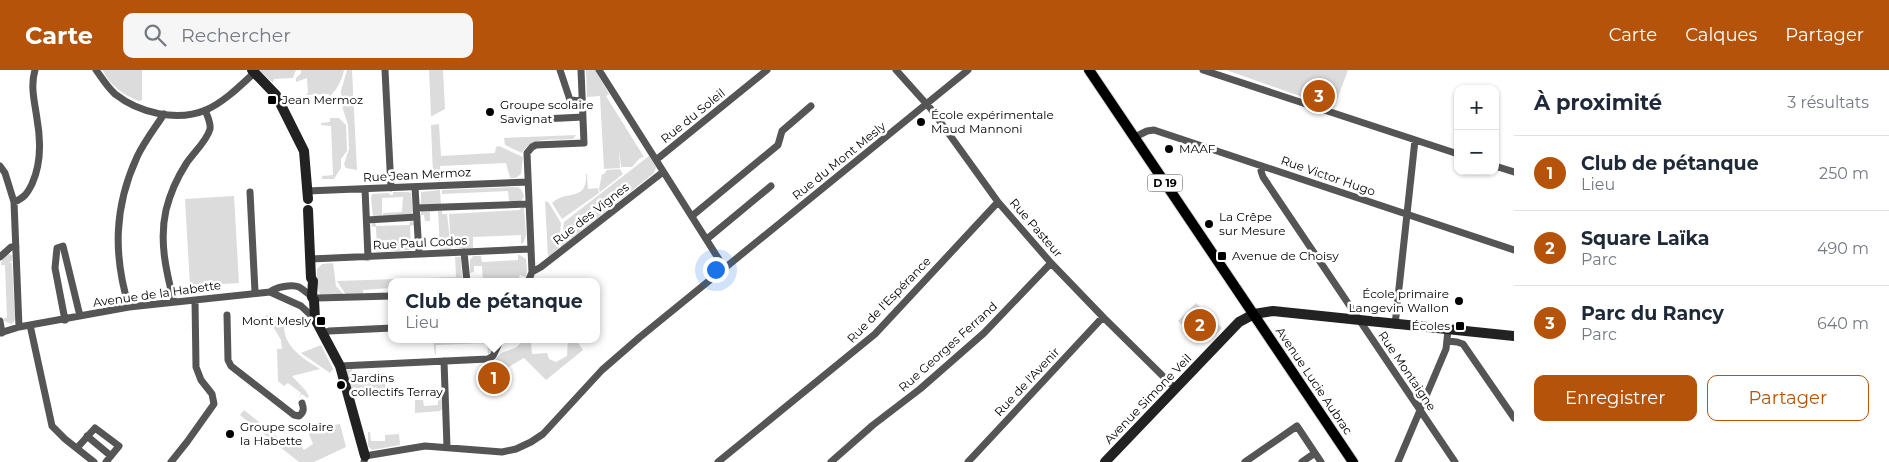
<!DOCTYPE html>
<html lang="fr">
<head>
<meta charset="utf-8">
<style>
  body { margin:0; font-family:Montserrat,sans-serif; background:#f6f6f7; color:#1f2937 }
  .controls { position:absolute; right:15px; top:15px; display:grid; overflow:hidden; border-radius:10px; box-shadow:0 1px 4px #0004 }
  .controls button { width:45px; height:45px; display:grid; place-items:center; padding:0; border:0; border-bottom:1px solid #e0e1e3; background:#fff; color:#1f2937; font:25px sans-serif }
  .you { position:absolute; left:715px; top:199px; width:18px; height:18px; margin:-12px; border:4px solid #fff; border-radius:50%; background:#1a73e8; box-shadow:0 0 0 8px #1a73e833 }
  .badge { display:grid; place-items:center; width:32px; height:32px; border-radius:50%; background:#b45309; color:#fff; font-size:16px; font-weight:700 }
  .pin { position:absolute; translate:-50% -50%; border:2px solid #fff; box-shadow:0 1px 5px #0006 }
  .popup { position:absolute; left:388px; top:208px; width:212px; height:65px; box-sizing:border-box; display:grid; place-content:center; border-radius:10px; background:#fff; filter:drop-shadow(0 1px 4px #0005); font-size:16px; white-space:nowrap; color:#747a83 }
  .popup b { font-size:19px; color:#1f2937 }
  .popup::after { content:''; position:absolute; left:50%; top:100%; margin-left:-10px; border:10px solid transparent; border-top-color:#fff }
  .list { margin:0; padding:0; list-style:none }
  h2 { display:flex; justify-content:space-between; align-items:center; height:65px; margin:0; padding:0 20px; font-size:21px }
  h2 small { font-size:16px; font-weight:400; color:#747a83 }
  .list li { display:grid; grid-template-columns:32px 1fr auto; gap:15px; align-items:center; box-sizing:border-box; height:75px; padding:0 20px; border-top:1px solid #e0e1e3 }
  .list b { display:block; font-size:19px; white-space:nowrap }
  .list p { margin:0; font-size:16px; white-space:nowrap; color:#747a83 }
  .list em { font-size:16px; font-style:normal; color:#747a83 }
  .actions { display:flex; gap:10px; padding:15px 20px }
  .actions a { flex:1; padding:11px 0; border:1px solid #b45309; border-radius:10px; text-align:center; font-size:18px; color:#b45309 }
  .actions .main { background:#b45309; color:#fff }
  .icon { flex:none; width:28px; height:28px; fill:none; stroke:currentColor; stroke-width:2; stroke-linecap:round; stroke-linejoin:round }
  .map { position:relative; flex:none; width:1514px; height:392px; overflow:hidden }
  header { display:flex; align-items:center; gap:30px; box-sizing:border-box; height:70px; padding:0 25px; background:#b45309; color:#fff }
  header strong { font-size:24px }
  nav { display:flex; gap:28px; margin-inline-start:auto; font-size:18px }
  .search { width:350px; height:45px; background:#f6f6f7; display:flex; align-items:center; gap:12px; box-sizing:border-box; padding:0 18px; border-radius:10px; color:#747a83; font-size:19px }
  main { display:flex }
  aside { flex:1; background:#fff }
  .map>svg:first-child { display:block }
  .green { fill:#dcdcdc }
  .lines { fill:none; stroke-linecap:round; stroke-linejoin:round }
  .primary-casing { stroke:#dbdbdb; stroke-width:12 }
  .street { stroke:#555; stroke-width:7 }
  .secondary { stroke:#222; stroke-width:10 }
  .primary { stroke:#000; stroke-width:10 }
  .poi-dot { fill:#000; stroke:#fff; stroke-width:2 }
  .labels { text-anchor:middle; stroke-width:5; stroke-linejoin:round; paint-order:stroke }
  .shield { fill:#fff; stroke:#4c4c4c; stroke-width:1 }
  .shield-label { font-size:11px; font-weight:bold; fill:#000 }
  .poi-label { font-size:12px; fill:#000; stroke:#fff; text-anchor:start }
  .street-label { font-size:12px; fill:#000; stroke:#fff }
</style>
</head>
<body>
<header>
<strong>Carte</strong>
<div class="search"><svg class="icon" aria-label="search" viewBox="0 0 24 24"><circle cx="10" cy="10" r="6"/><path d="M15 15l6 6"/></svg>Rechercher</div>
<nav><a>Carte</a><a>Calques</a><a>Partager</a></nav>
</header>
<main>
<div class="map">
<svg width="1514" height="392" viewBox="0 0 1514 392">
  <rect width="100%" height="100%" fill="#fff"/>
  <path class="green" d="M103,0H142V30L139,31C125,26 108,14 103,0Z
    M259,0H296L293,8L274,9L273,13Z
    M301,0H344C342,10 337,20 329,27V24L306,25L308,23L307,8L296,12V8L301,3Z
    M347,0H352L357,100L346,98L344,94L349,79L348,55L342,36L341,21Z
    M429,0H443L445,39L432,46H431Z
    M586,0H595L609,24L606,26L644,87L640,88L632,97H621L619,79L620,98L604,99L600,26L587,27Z
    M1226,0H1348L1334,38Z
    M330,48H339L346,55L347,81L341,89V98L334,109H322V106L333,105L331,56L321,55V53L330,52Z
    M439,54L441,86L495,83L496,77L499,76L523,87L521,104L516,108H510L506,93L440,96V111L437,110L433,105L431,55Z
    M576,65L573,69C555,71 532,65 522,83L505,75L504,68Z
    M649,86L656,97L654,103L561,177L564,152Z
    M620,99L623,104L600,122L599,119L602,104H604L607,100Z
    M586,104H587L588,119L598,118L599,123L562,149L552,133C566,119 587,133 586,104Z
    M517,117C522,119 523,122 524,127L521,131H509L508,121L442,124V120Z
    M440,120L441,135H421V122Z
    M393,122H408L411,123L413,141L412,145L383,147V143L402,142L403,127L382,128V147H373L371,128L372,124L389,123L390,125H393Z
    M234,126L239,213L190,216L185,129Z
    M545,131L549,133L561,153L559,178L548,187Z
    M521,136L524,138L526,165L524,172L521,174V165L473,167V178H455L450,164L449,144L520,140Z
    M442,140V144H447L451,179H440L438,141L430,142V151H425L424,145H421V141Z
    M410,151L414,152V155L410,156L411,177H414L413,180L375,182L373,179H377L376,157L371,156L373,153L375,152L376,156L409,155Z
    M8,184L12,185V191L9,193H12L15,249L14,252L11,254L4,251V248H7L5,195H1L2,189Z
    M518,184L526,189L527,200L526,207L520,205L517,212H483L482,196H474V202L470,203V190L473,186H481L482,192L518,190Z
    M455,187H461L462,212H392L391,218L363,220V225H346L337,211L456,207Z
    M333,193L336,216L343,224L320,225L317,216V199L322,194Z
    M1196,233L1222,258L1213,268L1210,265L1205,269L1197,262L1193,266L1178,251Z
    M267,245L284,254C283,277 303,288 320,299L292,306L306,321L309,327L307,328L302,324L299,328L301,323L288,313L284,316L278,311L277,279H282L281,270L268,248L264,250L263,248Z
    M433,269H491L488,275L493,277L490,283L488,284L487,273L436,275V284L435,285Z
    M522,269H526L527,273H531L532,284L547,283L549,289L556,292L567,286L568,269H575L583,280L546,310L524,288L503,300L502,302L494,301C494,298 494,295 495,292C499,276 517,285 522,269Z
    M321,275L333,299L330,303L301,283Z
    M352,299V304L385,303L386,326L365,327L364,304V325L353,326L346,301Z
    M438,326H441L442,339L440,341L415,343V330H423L424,336L438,335Z
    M244,340L290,377H302L304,380L313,374L307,359L340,354L346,377L314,392H299L240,345Z
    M368,362H370L371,371H385V365L399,364L400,375L372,380L368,376Z"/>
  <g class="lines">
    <g class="primary-casing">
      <path id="primary" d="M1089,0L1353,392"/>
    </g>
    <path class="street" d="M96,0C102,8 107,17 115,24C139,43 177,52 206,40C224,32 240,16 254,3
      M385,0L391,118
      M560,0L570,30L582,31
      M599,0L725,199
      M896,0L931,39L998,132L1051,193L1103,247L1175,318
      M1203,0L1458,84
      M502,51L583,47
      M1135,67L1147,61L1154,60L1514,180
      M656,90L767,0
      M0,96L5,103L14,132L19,257
      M1262,96L1261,101L1263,107L1455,392
      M1495,96L1514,102
      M415,117L419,184
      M365,119L368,187
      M307,121L528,112
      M250,122L255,222
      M14,132C24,128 27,124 32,114C41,94 41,71 37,49C35,33 30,17 35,0
      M417,138L528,134
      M692,146L778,75L782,61L811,36
      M367,150L417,147
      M707,169L771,116
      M464,182L467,212
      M0,187L11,177H16
      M311,189L530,179
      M532,202L541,197L663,102
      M528,212L532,202L527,83L532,77L536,75L584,73L581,0
      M270,222L301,236L315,249
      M174,232C166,201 159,171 166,140C170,124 177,108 186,94C193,83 207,71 210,59C211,53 207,45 205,40
      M129,237C113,185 114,137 137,87C144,72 155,58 164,44
      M227,245L228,290L231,296L294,345L299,346C304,342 304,339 302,333
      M65,250L55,198L57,178L63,176L80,246
      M0,251L2,263
      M30,255L52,356L65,369L94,392
      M1395,255L1415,70
      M0,263L19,257L129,237L270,222C276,217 292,214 299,217C306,221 309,226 317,228L392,226
      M322,263L329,261L392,258
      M1447,271L1457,272L1463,274L1514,348
      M444,291L447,377
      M340,296L488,289L493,286L501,269
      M87,366L111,386
      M77,378L95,358L119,376L106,392
      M171,392L187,372L214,334L212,324L201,310L196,297L195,230
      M364,392L365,386L425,376L502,382L516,379L531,372L543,364L602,300L640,267L968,0
      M718,392L875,264L998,132
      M831,392L873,355L920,319L984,263L1051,193
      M968,392L1103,247
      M1245,392L1297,356L1321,392
      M1302,392L1315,383
      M1398,392L1446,279L1448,260"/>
    <path class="secondary" d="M252,0L276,25L304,81L308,129
      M308,140L311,208L313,211L312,227L314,230L315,249L340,296L365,386
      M1105,392L1239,252L1254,244L1273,241L1514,266"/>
    <use href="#primary" class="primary"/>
  </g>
  <g class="poi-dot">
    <rect x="267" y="25" width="10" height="10" rx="2.5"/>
    <circle cx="490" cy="42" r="5"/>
    <circle cx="921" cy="52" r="5"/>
    <circle cx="1169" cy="79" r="5"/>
    <circle cx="1209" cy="154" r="5"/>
    <rect x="1217" y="181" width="10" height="10" rx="2.5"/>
    <circle cx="1459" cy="231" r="5"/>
    <rect x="316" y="246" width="10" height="10" rx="2.5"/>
    <rect x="1455" y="251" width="10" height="10" rx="2.5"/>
    <circle cx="341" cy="315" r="5"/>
    <circle cx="230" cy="364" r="5"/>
  </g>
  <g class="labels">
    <rect class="shield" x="1147.5" y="104.5" width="35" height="17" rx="4"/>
    <g class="shield-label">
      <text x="1165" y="117">D 19</text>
    </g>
    <g class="poi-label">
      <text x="282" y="34">Jean Mermoz</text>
      <text x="500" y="39">Groupe scolaire<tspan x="500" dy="14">Savignat</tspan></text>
      <text x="931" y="49">École expérimentale<tspan x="931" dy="14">Maud Mannoni</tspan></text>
      <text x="1179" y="83">MAAF</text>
      <text x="1219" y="151">La Crêpe<tspan x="1219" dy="14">sur Mesure</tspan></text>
      <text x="1232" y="190">Avenue de Choisy</text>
      <text x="1449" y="228" text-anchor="end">École primaire<tspan x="1449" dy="14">Langevin Wallon</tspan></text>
      <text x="311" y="255" text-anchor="end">Mont Mesly</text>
      <text x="1450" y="260" text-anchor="end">Écoles</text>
      <text x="351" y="312">Jardins<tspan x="351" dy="14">collectifs Terray</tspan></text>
      <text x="240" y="361">Groupe scolaire<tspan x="240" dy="14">la Habette</tspan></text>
    </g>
    <g class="street-label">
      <text transform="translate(693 46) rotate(-39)" y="4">Rue du Soleil</text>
      <text transform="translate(839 91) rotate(-39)" y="4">Rue du Mont Mesly</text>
      <text transform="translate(417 105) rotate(-3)" y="4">Rue Jean Mermoz</text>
      <text transform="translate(1328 106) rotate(19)" y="4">Rue Victor Hugo</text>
      <text transform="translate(591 144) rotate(-38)" y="4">Rue des Vignes</text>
      <text transform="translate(1036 158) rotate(49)" y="4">Rue Pasteur</text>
      <text transform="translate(420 173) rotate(-3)" y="4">Rue Paul Codos</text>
      <text transform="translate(157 224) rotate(-8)" y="4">Avenue de la Habette</text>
      <text transform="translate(889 230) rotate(-46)" y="4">Rue de l'Espérance</text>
      <text transform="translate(948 277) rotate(-42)" y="4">Rue Georges Ferrand</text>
      <text transform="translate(1407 301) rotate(56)" y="4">Rue Montaigne</text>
      <text transform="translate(1314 311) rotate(56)" y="4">Avenue Lucie Aubrac</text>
      <text transform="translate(1027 312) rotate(-47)" y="4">Rue de l'Avenir</text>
      <text transform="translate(1148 329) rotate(-46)" y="4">Avenue Simone Veil</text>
    </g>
  </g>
</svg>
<div class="controls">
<button>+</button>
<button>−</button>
</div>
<div class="you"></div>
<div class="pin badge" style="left:494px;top:308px">1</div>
<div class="popup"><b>Club de pétanque</b>Lieu</div>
<div class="pin badge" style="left:1200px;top:255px">2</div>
<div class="pin badge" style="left:1319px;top:26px">3</div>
</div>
<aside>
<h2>À proximité<small>3 résultats</small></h2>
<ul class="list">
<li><span class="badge">1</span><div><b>Club de pétanque</b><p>Lieu</p></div><em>250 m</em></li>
<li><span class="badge">2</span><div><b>Square Laïka</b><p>Parc</p></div><em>490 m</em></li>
<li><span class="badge">3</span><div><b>Parc du Rancy</b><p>Parc</p></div><em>640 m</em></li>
</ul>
<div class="actions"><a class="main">Enregistrer</a><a>Partager</a></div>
</aside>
</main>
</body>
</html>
